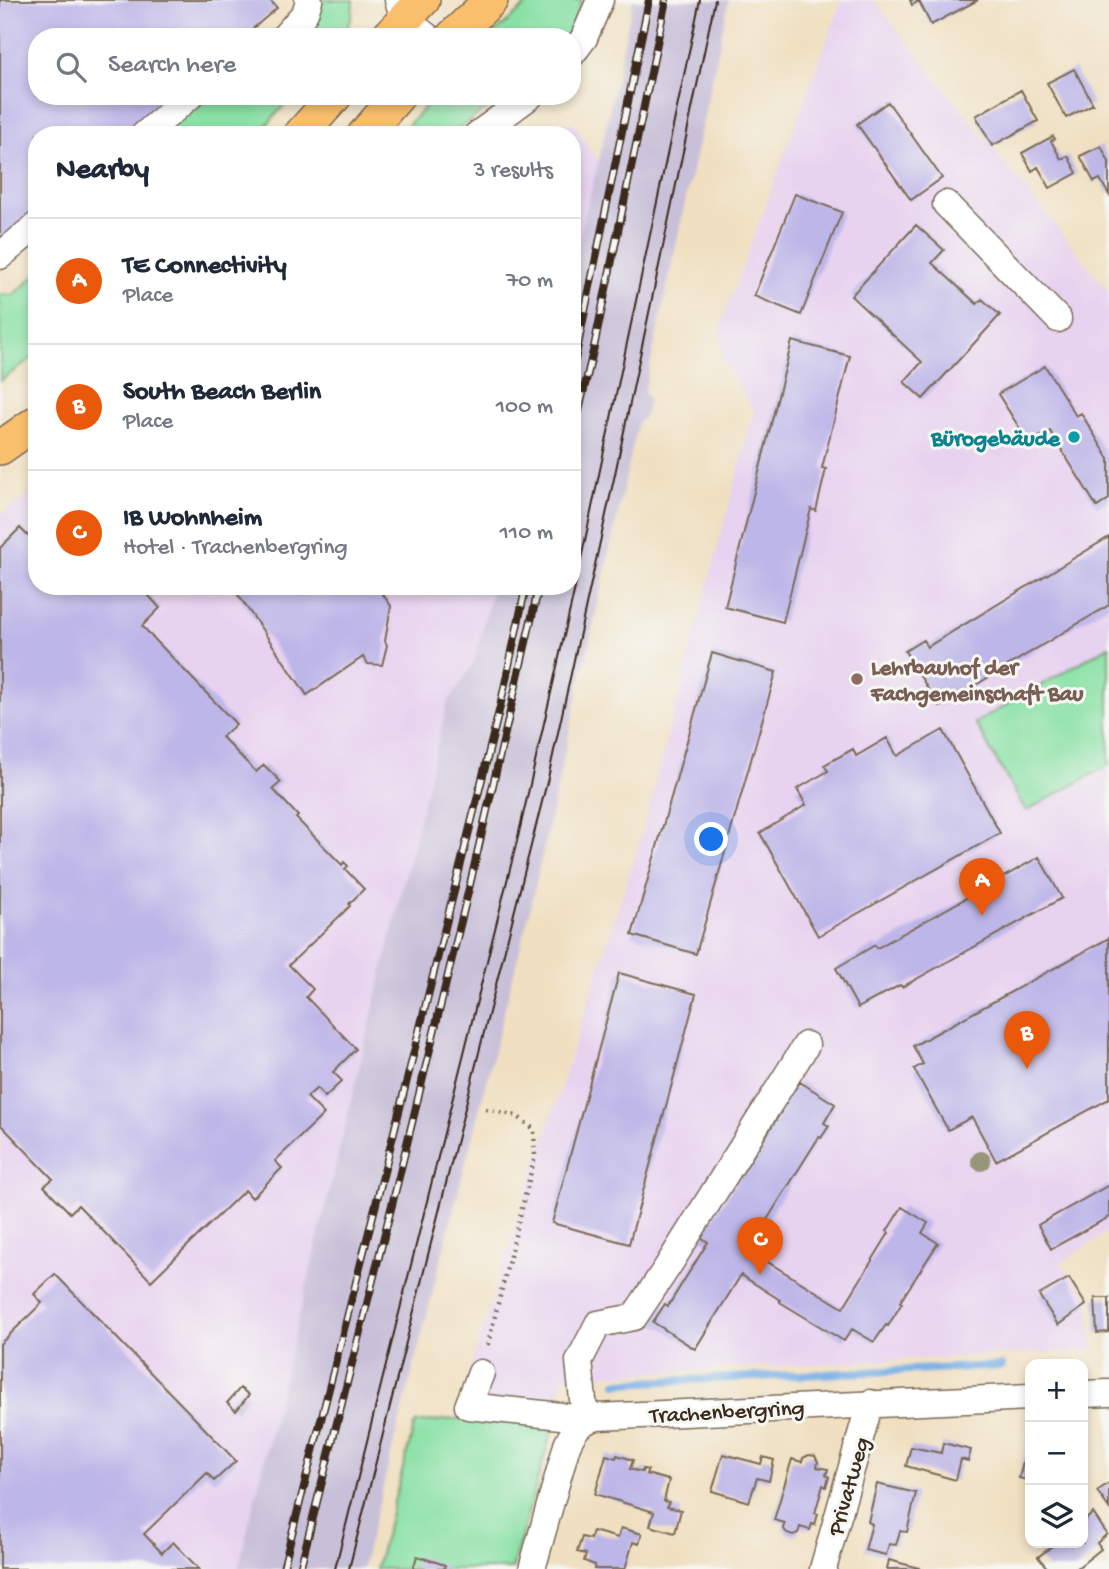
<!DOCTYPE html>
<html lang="en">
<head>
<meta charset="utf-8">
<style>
  body { margin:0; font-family:"Gochi Hand",sans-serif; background:#f6f6f7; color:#1f2937 }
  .controls { position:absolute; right:21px; bottom:21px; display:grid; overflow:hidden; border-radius:14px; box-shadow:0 4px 10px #0003 }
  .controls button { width:63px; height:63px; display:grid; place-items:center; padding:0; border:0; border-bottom:2px solid #e0e1e3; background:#fff; color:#1f2937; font:35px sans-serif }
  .you { position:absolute; left:712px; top:840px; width:24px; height:24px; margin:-18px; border:5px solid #fff; border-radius:50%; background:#1a73e8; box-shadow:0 0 0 10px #1a73e833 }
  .badge { display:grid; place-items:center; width:46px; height:46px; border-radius:50%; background:#ea580c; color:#fff; font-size:23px; font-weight:700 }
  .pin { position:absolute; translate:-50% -58px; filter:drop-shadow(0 2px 4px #0008) }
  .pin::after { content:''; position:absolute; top:37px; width:24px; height:21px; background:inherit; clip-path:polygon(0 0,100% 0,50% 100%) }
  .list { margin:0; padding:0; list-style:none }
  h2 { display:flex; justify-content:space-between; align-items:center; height:91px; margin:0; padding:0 28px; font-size:30px }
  h2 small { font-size:23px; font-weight:400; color:#747a83 }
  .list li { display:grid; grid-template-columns:46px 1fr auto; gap:21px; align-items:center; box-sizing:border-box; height:126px; padding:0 28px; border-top:2px solid #e0e1e3 }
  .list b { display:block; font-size:26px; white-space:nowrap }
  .list p { margin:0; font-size:23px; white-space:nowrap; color:#747a83 }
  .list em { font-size:23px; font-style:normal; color:#747a83 }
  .icon { flex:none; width:38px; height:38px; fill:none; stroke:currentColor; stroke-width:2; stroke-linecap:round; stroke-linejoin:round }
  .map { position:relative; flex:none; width:1109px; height:1569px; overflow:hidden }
  .search { position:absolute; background:#fff; box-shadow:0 4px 10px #0003; left:28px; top:28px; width:553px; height:77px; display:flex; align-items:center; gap:18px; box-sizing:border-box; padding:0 24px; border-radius:28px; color:#747a83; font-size:26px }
  .panel { position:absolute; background:#fff; box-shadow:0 4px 10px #0003; left:28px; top:126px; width:553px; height:469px; border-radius:28px }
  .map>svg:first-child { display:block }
  .built { fill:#e7d2ef }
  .industrial { fill:#c8bfd8 }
  .green { fill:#8ae1a5; stroke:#628662; stroke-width:2 }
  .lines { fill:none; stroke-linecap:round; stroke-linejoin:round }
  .stream { stroke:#76aee5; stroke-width:8 }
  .building { fill:#bdb6e8 }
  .minor-casing { stroke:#7a6a57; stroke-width:29 }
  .major-casing { stroke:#7a6a57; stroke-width:36 }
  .path { stroke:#7a6a57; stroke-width:4.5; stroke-dasharray:2 5; stroke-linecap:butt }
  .minor { stroke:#fff; stroke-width:26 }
  .major { stroke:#f9bf6d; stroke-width:33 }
  .tram { stroke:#3b2a1e; stroke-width:2 }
  .rail-casing { stroke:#3b2a1e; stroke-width:8 }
  .rail { stroke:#f6f6f2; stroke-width:5; stroke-dasharray:16; stroke-linecap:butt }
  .tree { fill:#97957a }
  .culture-dot { fill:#0f9aa8; stroke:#f6f6f2; stroke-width:2.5 }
  .education-dot { fill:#8d6e63; stroke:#f6f6f2; stroke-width:2.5 }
  .labels { text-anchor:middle; stroke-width:6; stroke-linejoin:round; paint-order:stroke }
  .culture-label { font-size:23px; font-weight:bold; fill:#0d838f; stroke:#f6f6f2; text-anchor:end }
  .education-label { font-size:23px; font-weight:bold; fill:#785e54; stroke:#f6f6f2; text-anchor:start }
  .street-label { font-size:23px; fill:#3b2a1e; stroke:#f6f6f2 }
</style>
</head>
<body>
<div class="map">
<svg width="1109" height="1569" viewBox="0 0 1109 1569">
  <rect width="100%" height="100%" fill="#f6f6f2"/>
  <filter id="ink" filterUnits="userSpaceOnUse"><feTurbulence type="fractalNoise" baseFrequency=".0143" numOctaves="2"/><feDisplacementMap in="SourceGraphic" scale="14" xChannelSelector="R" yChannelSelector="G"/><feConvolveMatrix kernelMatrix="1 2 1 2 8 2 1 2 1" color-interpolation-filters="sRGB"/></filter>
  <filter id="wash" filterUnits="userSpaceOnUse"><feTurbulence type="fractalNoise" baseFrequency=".00686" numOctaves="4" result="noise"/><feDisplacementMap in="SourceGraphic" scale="28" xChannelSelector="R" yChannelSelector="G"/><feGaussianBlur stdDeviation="1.57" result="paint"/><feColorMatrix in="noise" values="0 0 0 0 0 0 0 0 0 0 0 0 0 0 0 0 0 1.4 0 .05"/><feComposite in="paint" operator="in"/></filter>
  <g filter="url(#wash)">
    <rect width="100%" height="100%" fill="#f0e0c1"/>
    <path class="built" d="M842,0H873L1109,292V1231L1060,1264L1088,1296L1093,1350L563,1377L555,1419H454L641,837L754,411L723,360L720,327Z
      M572,121L603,168L572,286V135H551Z
      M37,489V586H494L474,663L447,705L245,1569H0V515Z"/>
    <path class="industrial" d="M633,0H729L644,393L649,399L645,417L638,422L529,914L362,1569H238L447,704L474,663L493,586H572V266L600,155Z"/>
    <path class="green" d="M322,0H353L352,17L343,37H300C311,25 320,16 322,0Z
      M532,0H582L577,14L566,37H490Z
      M202,96H292L258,135H157Z
      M435,96H505L449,135H399Z
      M37,274V354L0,381V294L13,295Z
      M1109,646V765L1026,811L975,723Z
      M454,1419H555L512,1569H376L415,1423Z"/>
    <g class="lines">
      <path class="stream" d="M617,1383L1001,1366"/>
    </g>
    <g id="blocks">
      <path class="building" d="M0,0H270L277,8L243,37H37V96H172L127,135H37V211L0,243Z
        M910,0H978L931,25L919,1L912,5Z
        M1074,69L1093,104L1066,118L1047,83Z
        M1021,90L1038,121L992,146L976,116Z
        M888,102L942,178L911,200L857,124Z
        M1053,136L1055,139L1051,141L1061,159L1068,156L1077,173L1050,188L1038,167L1032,171L1022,153Z
        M1101,146L1109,162V195L1100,179L1094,182L1080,156Z
        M795,194L842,212L801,315L754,296Z
        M916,225L944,250L932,263L977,304L982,299L1000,315L923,399L904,382L922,362L851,296Z
        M792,341L850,356L822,468L826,469L816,511L811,509L783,622L725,607Z
        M1045,366L1076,416L1081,413L1109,459V499L1097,507L1050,431L1029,443L998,394Z
        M20,528L37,545V586H140L160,608L142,626L236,724L222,737L256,772L264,765L281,782L273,789L298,816L296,818L342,865L344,862L348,866L345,869L364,889L349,904L350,906L289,965L313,989L306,997L356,1049L333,1072L342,1081L325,1097L317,1088L307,1097L324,1114L275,1161L282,1168L252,1198L245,1190L151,1281L78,1205L70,1213L44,1186L53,1179L0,1124V548Z
        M1109,537V605L939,707L905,651L923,640L927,647Z
        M232,586H383L379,589L391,606L385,641L387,645L382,665L368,664L363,657L307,695Z
        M712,653L776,672L696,954L632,935Z
        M943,730L1000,833L818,936L760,833L806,805L797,789L828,771L824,765L853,749L856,756L887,738L897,756Z
        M1039,857L1062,898L902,987L900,985L858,1008L836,968L875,945L877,948Z
        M1109,938V1099L996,1161L972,1117L948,1130L914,1069L923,1064L913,1046Z
        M619,973L696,994L629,1244L552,1223Z
        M800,1082L835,1104L824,1123L829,1126L821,1138L819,1137L748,1250L843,1308L889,1233L887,1231L902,1207L928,1223L922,1233L938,1243L900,1302L902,1303L888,1326L886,1325L874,1342L852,1329L844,1341L780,1302V1300L741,1275L695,1349L653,1322L665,1304L668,1306L708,1242L699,1236L716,1214L781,1112L778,1109L792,1087L795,1089Z
        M1109,1185V1217L1051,1249L1038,1225Z
        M55,1274L236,1461L214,1481L207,1473L144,1534L162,1553L173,1542L199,1569H0V1344L42,1303L34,1294Z
        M1069,1278L1086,1305L1058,1325L1039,1295Z
        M1095,1298H1109V1332L1097,1333Z
        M240,1388L249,1395L236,1411L227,1403Z
        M1029,1439H1030V1481L1019,1478Z
        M943,1443L971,1450L968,1461L961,1459L956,1480L906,1466L911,1447L941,1453Z
        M723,1454L761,1464L763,1457L774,1460L769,1481L757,1478L749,1502L712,1491Z
        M606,1455L616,1458L617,1455L633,1460L630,1469L642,1472L643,1469L648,1470L646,1474L669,1480L664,1501L669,1502L667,1507L681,1510L675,1533L650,1526L654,1512L595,1494Z
        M809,1455L815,1456L818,1462L817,1467L828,1469L826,1475L829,1477L826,1487L823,1485L815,1513L818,1514L815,1525L812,1524L810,1530L800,1527L798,1533L793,1535L787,1533L783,1528L785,1523L774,1520L792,1459L802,1462L803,1458Z
        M1109,1483V1508L1097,1491Z
        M877,1484L916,1493L907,1532L900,1531L896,1545L889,1544L886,1555L865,1550L872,1524L868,1522Z
        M1093,1513L1107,1534L1097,1543L1101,1549L1076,1569H1048L1038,1557L1056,1543H1083V1522Z
        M621,1528L642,1534L639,1544L633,1542L625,1569H594L595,1565L584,1561L586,1554L577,1552L582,1537L590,1539L593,1531L618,1538Z
        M417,1556L445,1565L444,1569H413Z
        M889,1560L919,1568V1569H887Z"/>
    </g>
  </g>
  <g filter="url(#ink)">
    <use href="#blocks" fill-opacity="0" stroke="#7a6a57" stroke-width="2"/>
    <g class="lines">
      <g class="minor-casing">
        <path id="minor" d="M398,0L404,19L428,37
          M284,37L305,13L309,1L308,0
          M572,54L584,38L600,0
          M144,135L190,96
          M477,135L530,96
          M946,204L1058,319
          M0,256L37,225
          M481,1373L468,1406L561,1416L585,1420L579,1361L598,1324L634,1317L668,1266L806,1045
          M1083,1394L1109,1393
          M532,1569L567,1445C575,1428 579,1422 597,1417L1030,1397
          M823,1569L870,1403"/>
      </g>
      <g class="major-casing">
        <path id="major" d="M388,37L423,0
          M452,37L491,0
          M300,135L335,96
          M364,135L398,96
          M0,448L37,422"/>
      </g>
      <path class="path" d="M486,1109L517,1116L534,1129L535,1156L487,1348"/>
      <use href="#minor" class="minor"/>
      <use href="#major" class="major"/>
      <path class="tram" d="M335,1569L518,837L574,592L700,0
        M349,1569L548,778L615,474L715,0"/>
      <g class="rail-casing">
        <path id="rail" d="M572,374L649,0
          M572,440L594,347L666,0
          M283,1569L381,1184L500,707L526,586
          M300,1569L396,1189L471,880L539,586"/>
      </g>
      <use href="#rail" class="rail"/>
    </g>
    <circle class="tree" cx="981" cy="1161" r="10"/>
  </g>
  <circle class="culture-dot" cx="1074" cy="437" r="7"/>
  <circle class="education-dot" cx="857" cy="679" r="7"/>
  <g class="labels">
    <g class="culture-label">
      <text x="1060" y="445">Bürogebäude</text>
    </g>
    <g class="education-label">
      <text x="871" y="674">Lehrbauhof der<tspan x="871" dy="26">Fachgemeinschaft Bau</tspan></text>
    </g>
    <g class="street-label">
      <text transform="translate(727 1410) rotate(-3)" y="8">Trachenbergring</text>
      <text transform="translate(847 1486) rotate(-74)" y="8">Privatweg</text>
    </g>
  </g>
</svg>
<div class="controls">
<button>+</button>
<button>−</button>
<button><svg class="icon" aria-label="layers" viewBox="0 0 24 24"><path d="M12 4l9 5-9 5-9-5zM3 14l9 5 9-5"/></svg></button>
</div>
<div class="you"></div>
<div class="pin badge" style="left:982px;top:916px">A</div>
<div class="pin badge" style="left:1027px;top:1069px">B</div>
<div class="pin badge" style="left:760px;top:1275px">C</div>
<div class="search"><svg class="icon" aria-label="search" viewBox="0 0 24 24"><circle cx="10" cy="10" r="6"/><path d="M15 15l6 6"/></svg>Search here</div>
<section class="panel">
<h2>Nearby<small>3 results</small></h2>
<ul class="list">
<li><span class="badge">A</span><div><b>TE Connectivity</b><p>Place</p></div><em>70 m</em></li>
<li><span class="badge">B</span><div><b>South Beach Berlin</b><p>Place</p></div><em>100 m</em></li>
<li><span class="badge">C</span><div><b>IB Wohnheim</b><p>Hotel · Trachenbergring</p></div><em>110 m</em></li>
</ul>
</section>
</div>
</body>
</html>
